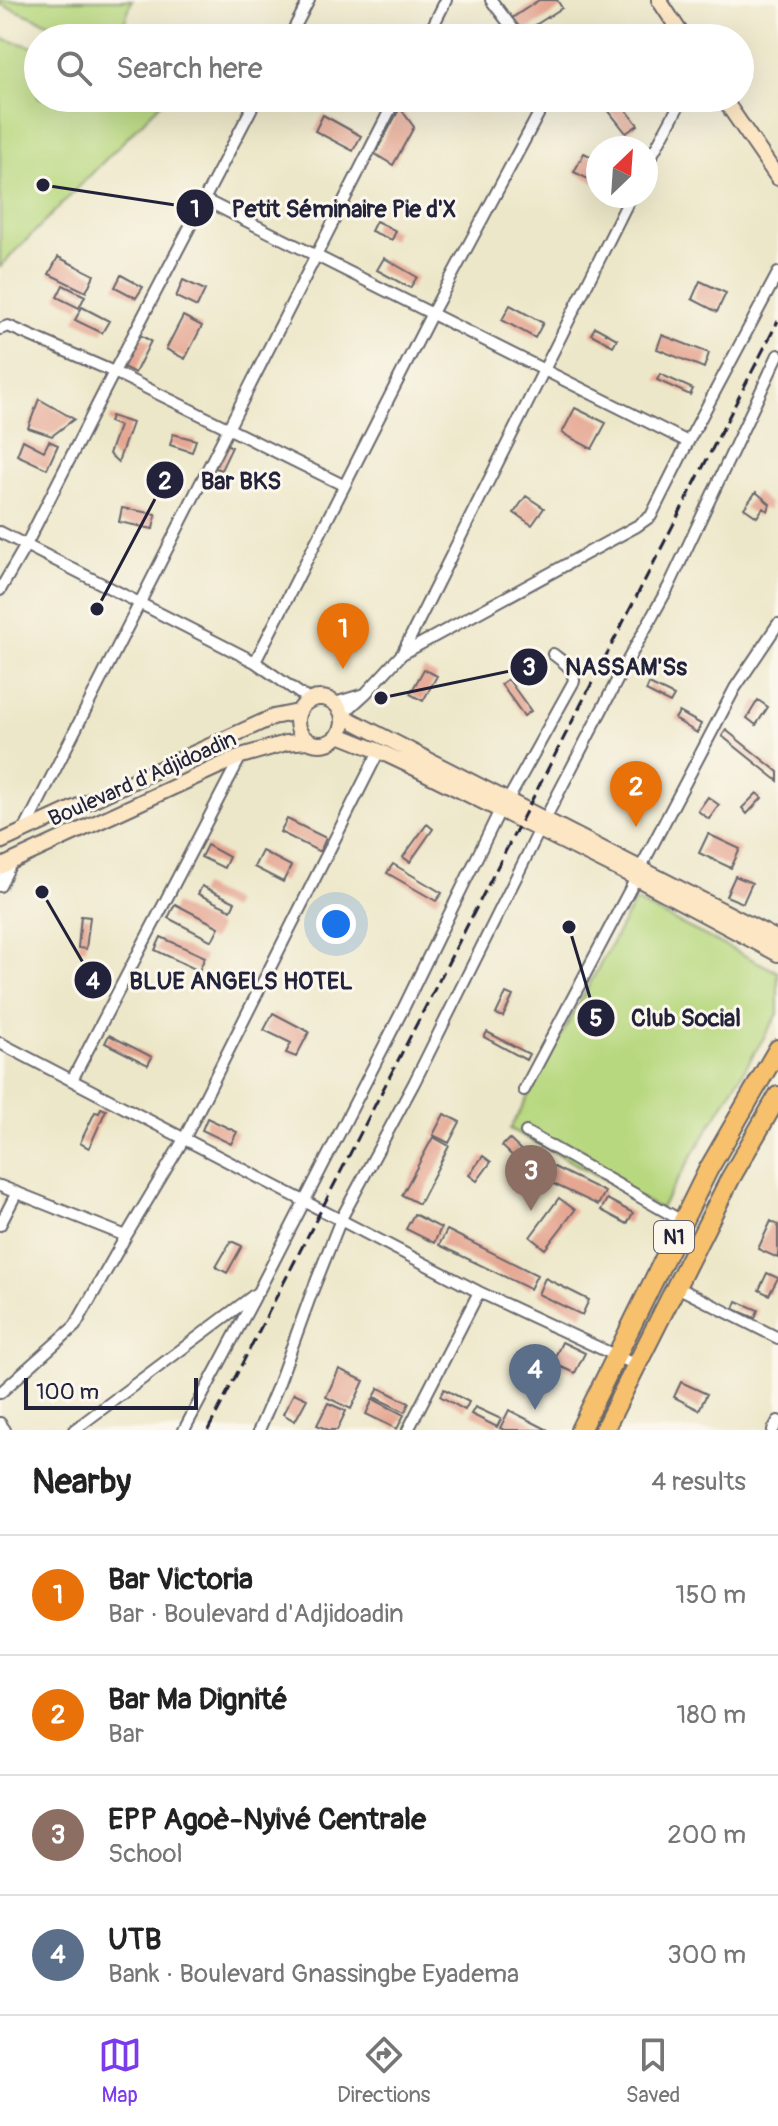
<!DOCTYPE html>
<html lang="en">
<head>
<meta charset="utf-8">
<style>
  body { margin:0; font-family:Pangolin,sans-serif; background:#f2f2f2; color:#222 }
  .compass { position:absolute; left:586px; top:136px; width:72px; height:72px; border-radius:50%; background:#fff; box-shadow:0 8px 32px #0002; rotate:25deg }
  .scale { position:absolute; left:24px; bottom:20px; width:174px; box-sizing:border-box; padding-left:8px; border:4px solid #22223b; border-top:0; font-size:22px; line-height:28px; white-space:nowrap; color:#22223b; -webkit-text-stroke:6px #fbf7ec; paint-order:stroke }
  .you { position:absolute; left:336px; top:924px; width:28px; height:28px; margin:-20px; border:6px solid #fff; border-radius:50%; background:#1a73e8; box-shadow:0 0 0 12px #1a73e833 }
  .badge { display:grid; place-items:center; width:52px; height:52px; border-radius:50%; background:#7c3aed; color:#fff; font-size:26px; font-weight:700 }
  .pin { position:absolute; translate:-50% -66px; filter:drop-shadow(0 2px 4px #0008) }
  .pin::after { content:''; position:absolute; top:42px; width:28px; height:24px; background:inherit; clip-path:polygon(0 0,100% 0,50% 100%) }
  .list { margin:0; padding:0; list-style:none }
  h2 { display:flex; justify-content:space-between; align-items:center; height:104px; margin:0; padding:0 32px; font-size:34px }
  h2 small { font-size:26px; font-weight:400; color:#767676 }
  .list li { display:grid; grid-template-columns:52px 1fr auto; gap:24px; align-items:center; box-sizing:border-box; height:120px; padding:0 32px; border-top:2px solid #e0e0e0 }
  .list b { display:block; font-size:30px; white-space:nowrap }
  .list p { margin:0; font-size:26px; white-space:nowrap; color:#767676 }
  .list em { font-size:26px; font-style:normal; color:#767676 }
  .icon { flex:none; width:44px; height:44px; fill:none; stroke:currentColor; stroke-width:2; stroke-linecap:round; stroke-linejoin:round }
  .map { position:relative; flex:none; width:778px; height:1430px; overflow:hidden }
  .search { position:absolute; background:#fff; box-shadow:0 8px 32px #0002; left:24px; right:24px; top:24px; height:88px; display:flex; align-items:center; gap:20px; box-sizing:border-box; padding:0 28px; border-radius:44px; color:#767676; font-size:30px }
  .sheet { height:584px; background:#fff }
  nav { display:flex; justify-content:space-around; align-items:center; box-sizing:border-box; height:112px; border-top:2px solid #e0e0e0; background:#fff; font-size:22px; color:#767676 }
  nav a { display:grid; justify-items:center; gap:4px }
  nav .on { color:#7c3aed }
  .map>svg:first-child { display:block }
  .green { fill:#b8d87f; stroke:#6d7d5d; stroke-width:2 }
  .building { fill:#e5a692 }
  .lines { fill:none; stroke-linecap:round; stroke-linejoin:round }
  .street-casing { stroke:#69676d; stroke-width:14 }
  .secondary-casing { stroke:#69676d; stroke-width:18 }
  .highway-casing { stroke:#69676d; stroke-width:22 }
  .street { stroke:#fff; stroke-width:10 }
  .secondary { stroke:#fce6c4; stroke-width:14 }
  .highway { stroke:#f7c06c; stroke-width:18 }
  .rail { stroke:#22223b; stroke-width:3; stroke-dasharray:12 6; stroke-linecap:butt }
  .labels { text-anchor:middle; stroke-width:6; stroke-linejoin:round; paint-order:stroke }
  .shield { fill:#fbf7ec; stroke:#636270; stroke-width:2 }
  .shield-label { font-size:20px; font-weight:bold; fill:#22223b }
  .street-label { font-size:22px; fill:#22223b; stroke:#fbf7ec }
  .leader { fill:none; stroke:#22223b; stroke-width:3 }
  .callout-dot { fill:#22223b; stroke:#fbf7ec; stroke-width:3 }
  .mark-label { font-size:24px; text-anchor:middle; font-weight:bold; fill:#fff }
  .callout-label { font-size:24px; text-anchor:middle; font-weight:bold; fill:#22223b; stroke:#fbf7ec; stroke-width:6; stroke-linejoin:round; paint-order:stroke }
</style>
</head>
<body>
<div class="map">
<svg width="778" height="1430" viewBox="0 0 778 1430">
  <rect width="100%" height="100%" fill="#fbf7ec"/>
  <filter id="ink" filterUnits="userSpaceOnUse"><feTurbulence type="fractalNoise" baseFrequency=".0125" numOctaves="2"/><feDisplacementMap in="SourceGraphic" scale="16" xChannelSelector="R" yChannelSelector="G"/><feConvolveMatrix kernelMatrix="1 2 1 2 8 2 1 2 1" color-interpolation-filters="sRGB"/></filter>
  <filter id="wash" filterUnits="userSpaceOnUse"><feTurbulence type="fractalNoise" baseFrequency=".006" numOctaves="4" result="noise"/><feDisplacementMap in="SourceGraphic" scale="32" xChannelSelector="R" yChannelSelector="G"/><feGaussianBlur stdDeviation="1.8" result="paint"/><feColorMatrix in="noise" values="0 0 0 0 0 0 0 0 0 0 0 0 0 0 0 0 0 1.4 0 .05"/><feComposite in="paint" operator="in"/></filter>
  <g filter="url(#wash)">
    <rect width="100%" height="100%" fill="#ede7c9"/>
    <path class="green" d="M0,0H132L119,38H86L0,4Z
      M0,38L38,48V98H166L0,267Z
      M635,901L778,972V1014L660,1209L510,1129Z"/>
    <g id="blocks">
      <path class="building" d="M539,0H557L562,8L523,33L512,18Z
        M613,98H617L638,125L626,133L604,105Z
        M400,108L414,127L393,165L375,154Z
        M323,115L361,136L353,151L315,131Z
        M584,153L598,160V184L574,172Z
        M376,221L396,231L392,240L371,231Z
        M58,257L94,275L86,292L49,274Z
        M384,258L417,277L410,288L377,270Z
        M121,275L143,287L136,298L115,287Z
        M183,280L205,290L197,307L176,297Z
        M700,281L726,293L717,312L692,299Z
        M63,285L85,296L79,308L57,297Z
        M510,305L543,323L535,338L502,320Z
        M82,307L109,321L102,333L75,320Z
        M183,316L202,326L185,359L166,349Z
        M595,327L617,339L613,346L591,334Z
        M138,334L151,341L135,373L121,366Z
        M662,335L709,353L704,368L657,349Z
        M660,374L693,389L690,395L657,380Z
        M39,399L74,419L52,436L28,428Z
        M575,408L606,423L592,449L562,433Z
        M111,416L132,423L118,462L109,454L119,426L109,422Z
        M173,434L196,440L192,452L170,445Z
        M23,440L44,451L49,441L58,445L47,469L17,455Z
        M224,443L232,447L221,470L213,467Z
        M756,492L770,504L768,511L763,508L757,517L744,508Z
        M526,496L544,508L532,525L514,513Z
        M122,508L156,514L153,529L119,522Z
        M424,669L437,676L423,701L410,694Z
        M508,679L531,711L524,716L501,684Z
        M649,684L674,696L670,703L646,691Z
        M758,700L768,707L756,725L747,718Z
        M679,712L701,724L697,733L675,719Z
        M726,730L778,772V781L722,736Z
        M757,793L762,798L747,814L742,808Z
        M708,797L719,805L709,819L698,811Z
        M287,819L326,838L320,852L280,832Z
        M427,824L433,829L410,862L403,857Z
        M708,834L740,849L731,868L699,853Z
        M207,845L229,857L224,868L201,857Z
        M262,851L291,866L283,882L254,867Z
        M393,864L442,893L436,901L387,873Z
        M735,876L752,883L743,903L726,896Z
        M202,886L235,902L231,910L198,894Z
        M175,904L219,927L212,941L168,918Z
        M81,916L90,917L86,949L78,948Z
        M161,937L205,957L199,971L155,950Z
        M506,993L513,996L503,1017L496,1014Z
        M273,1013L309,1032L296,1057L286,1053L291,1043L264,1030Z
        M487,1032L529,1054L526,1060L484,1037Z
        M109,1035L152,1057L148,1065L105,1043Z
        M101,1108L106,1110L89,1148L80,1143L95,1112L99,1113Z
        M444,1114L460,1122L449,1143L433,1135Z
        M207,1118L237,1132L231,1144L202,1130Z
        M433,1137L449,1146L419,1204L402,1195Z
        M509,1139L526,1155L519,1162L502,1146Z
        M483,1156L491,1162L477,1181L469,1175Z
        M550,1165L605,1192L598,1205L543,1179Z
        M559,1198L575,1210L545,1249L530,1237Z
        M607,1199L633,1213L627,1224L601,1210Z
        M414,1214L441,1228L434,1243L406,1229Z
        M771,1221L778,1225V1258L758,1249Z
        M447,1230L537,1275L530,1289L439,1245Z
        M231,1241L242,1246L227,1273L216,1267Z
        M767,1273L778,1278L769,1295L759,1290Z
        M545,1278L589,1300L582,1315L538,1294Z
        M737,1301L758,1310L755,1318L734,1309Z
        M562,1342L585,1353L575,1373L552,1363Z
        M339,1369L364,1381L351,1409L326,1397Z
        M681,1382L707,1394L699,1410L674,1397Z
        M379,1388L409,1403L405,1412L374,1397Z
        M444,1389L469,1402L465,1410L440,1396Z
        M294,1393L307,1399L295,1421L283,1414Z
        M373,1399L404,1415L397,1429L366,1414Z
        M328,1403L346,1411L337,1430H328L317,1425Z
        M475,1407L501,1419L497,1427L471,1414Z
        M509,1410L548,1430H504L500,1428Z"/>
    </g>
  </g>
  <g filter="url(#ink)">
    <use href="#blocks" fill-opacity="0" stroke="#69676d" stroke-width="2"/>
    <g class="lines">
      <g class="street-casing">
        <path id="street" d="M491,0L520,38
          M289,38L309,0
          M427,38L446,0
          M646,166L683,98
          M203,199L688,442
          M0,329L8,326L114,372L343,485
          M0,532L255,662L309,700
          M0,590L26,545L114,372L257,98
          M403,652L631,196
          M255,662L431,315L547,98
          M335,703L361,695
          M343,714L366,693L402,654L637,526L651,516L688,442L778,273
          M508,800L574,681C573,667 563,662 553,654
          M24,831L396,98
          M641,867L735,688L778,624
          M0,886L12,861
          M0,1043L479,1292L636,1365
          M72,1080L241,756
          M524,1090L636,878
          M526,1132L682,1221
          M0,1186L126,1236L184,1139L379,751
          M0,1225L16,1194
          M675,1286L778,1338
          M0,1393L75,1326L126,1236
          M0,1423L5,1430
          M74,1430L258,1292L403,1009L500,810
          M184,1430L255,1297
          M259,1430L277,1388L310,1297L341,1219L414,1083L545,819L623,669L669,586L778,355
          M408,1430L479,1292
          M773,1430L778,1421"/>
      </g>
      <g class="secondary-casing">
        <path id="secondary" d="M659,0L684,38
          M723,98L778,178
          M297 721a23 23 0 1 1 46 0a23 23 0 1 1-46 0Z
          M343,716L778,939
          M339,735L379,751L415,768L636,878L778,954
          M0,842L273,717L298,712
          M0,867L241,756L286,743L307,741"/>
      </g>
      <g class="highway-casing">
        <path id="highway" d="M580,1430L708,1170L778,1049
          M604,1430L730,1179L778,1096"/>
      </g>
      <use href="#street" class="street"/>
      <use href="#secondary" class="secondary"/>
      <use href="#highway" class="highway"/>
      <path class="rail" d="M208,1430L778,321"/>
    </g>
  </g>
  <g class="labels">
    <rect class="shield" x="654" y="1221" width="40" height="32" rx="6"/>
    <g class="shield-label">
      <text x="674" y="1244">N1</text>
    </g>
    <g class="street-label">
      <text transform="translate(142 778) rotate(-24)" y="8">Boulevard d'Adjidoadin</text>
    </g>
  </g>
  <path class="leader" d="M43 185L195 208M97 609L165 480M381 698L529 667M42 892L93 980M569 927L596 1018"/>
  <g class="callout-dot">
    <circle cx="43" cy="185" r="8"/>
    <circle cx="97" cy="609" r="8"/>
    <circle cx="381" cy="698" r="8"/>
    <circle cx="42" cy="892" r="8"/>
    <circle cx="569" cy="927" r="8"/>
    <circle cx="195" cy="208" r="20"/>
    <circle cx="165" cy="480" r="20"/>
    <circle cx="529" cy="667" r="20"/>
    <circle cx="93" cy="980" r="20"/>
    <circle cx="596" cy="1018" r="20"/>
  </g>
  <g class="mark-label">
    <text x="195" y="217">1</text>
    <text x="165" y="489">2</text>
    <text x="529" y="675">3</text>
    <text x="93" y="989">4</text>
    <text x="596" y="1026">5</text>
  </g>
  <g class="callout-label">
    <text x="344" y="217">Petit Séminaire Pie d'X</text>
    <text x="241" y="489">Bar BKS</text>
    <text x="626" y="675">NASSAM'Ss</text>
    <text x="241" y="989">BLUE ANGELS HOTEL</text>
    <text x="686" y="1026">Club Social</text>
  </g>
</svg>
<svg class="compass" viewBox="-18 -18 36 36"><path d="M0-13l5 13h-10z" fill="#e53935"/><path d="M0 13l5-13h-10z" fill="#767676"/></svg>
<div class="scale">100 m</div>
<div class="you"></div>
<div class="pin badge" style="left:343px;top:669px;background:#e8710a">1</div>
<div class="pin badge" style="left:636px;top:827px;background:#e8710a">2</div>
<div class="pin badge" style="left:531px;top:1211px;background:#8d6e63">3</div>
<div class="pin badge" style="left:535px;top:1410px;background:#5c6f8a">4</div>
<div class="search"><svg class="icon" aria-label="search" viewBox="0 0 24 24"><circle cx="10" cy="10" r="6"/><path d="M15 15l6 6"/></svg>Search here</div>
</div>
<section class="sheet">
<h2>Nearby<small>4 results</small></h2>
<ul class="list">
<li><span class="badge" style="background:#e8710a">1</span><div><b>Bar Victoria</b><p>Bar · Boulevard d'Adjidoadin</p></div><em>150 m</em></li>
<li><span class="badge" style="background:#e8710a">2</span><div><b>Bar Ma Dignité</b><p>Bar</p></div><em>180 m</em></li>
<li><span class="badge" style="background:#8d6e63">3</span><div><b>EPP Agoè-Nyivé Centrale</b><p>School</p></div><em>200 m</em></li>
<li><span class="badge" style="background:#5c6f8a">4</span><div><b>UTB</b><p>Bank · Boulevard Gnassingbe Eyadema</p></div><em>300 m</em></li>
</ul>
</section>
<nav>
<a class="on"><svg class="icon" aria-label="map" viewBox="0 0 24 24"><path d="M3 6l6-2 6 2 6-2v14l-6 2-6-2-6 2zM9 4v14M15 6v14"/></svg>Map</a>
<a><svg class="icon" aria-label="directions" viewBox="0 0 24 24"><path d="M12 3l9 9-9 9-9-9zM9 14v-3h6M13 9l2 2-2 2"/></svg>Directions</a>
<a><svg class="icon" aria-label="saved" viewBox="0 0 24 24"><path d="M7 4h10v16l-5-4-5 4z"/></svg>Saved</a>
</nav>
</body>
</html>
